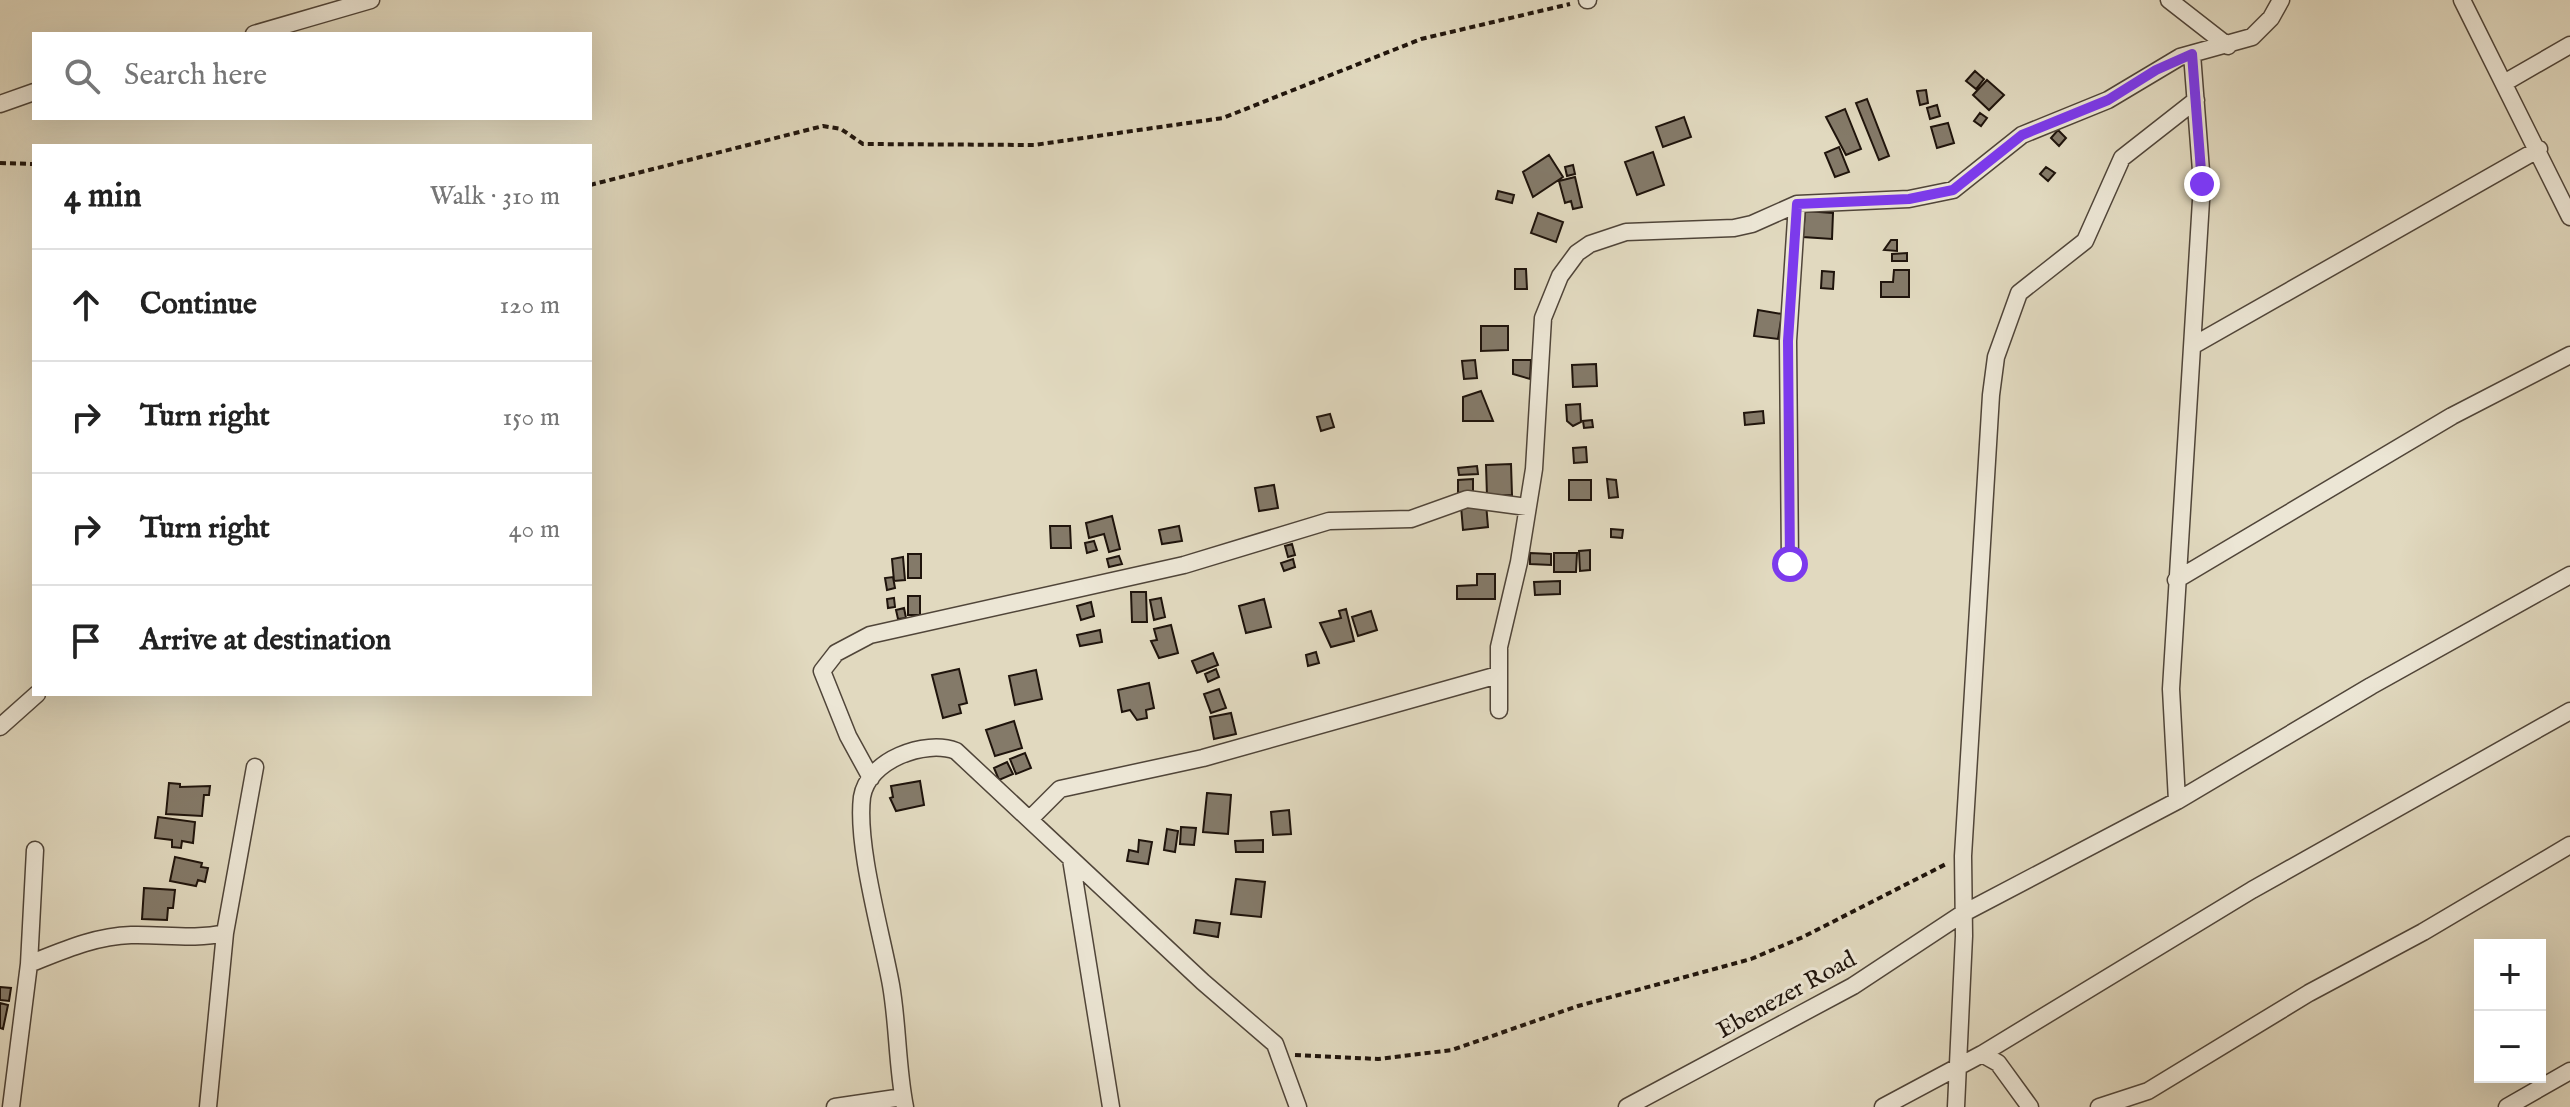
<!DOCTYPE html>
<html lang="en">
<head>
<meta charset="utf-8">
<style>
  body { margin:0; font-family:"IM FELL English",serif; background:#f2f2f2; color:#222 }
  .controls { position:absolute; right:24px; bottom:24px; display:grid; overflow:hidden; border-radius:0px; box-shadow:0 8px 32px #0002 }
  .controls button { width:72px; height:72px; display:grid; place-items:center; padding:0; border:0; border-bottom:2px solid #e0e0e0; background:#fff; color:#222; font:40px sans-serif }
  .stop { position:absolute; width:24px; height:24px; margin:-18px; border:6px solid #7c3aed; border-radius:50%; background:#fff }
  .stop.end { background:#7c3aed; border-color:#fff; box-shadow:0 2px 8px #0008 }
  .list { margin:0; padding:0; list-style:none }
  h2 { display:flex; justify-content:space-between; align-items:center; height:104px; margin:0; padding:0 32px; font-size:34px }
  h2 small { font-size:26px; font-weight:400; color:#767676 }
  .list li { display:grid; grid-template-columns:52px 1fr auto; gap:24px; align-items:center; box-sizing:border-box; height:112px; padding:0 32px; border-top:2px solid #e0e0e0 }
  .list b { display:block; font-size:30px; white-space:nowrap }
  .list em { font-size:26px; font-style:normal; color:#767676 }
  .icon { flex:none; width:44px; height:44px; fill:none; stroke:currentColor; stroke-width:2; stroke-linecap:round; stroke-linejoin:round }
  .map { position:relative; flex:none; width:2570px; height:1107px; overflow:hidden }
  .search { position:absolute; background:#fff; box-shadow:0 8px 32px #0002; left:32px; top:32px; width:560px; height:88px; display:flex; align-items:center; gap:20px; box-sizing:border-box; padding:0 28px; border-radius:0px; color:#767676; font-size:30px }
  .panel { position:absolute; background:#fff; box-shadow:0 8px 32px #0002; left:32px; top:144px; width:560px; height:552px; border-radius:0px }
  .map>svg:first-child { display:block }
  .building { fill:#847a69; stroke:#1f140c; stroke-width:2 }
  .lines { fill:none; stroke-linecap:round; stroke-linejoin:round }
  .minor-casing { stroke:#504539; stroke-width:19 }
  .path { stroke:#1f140c; stroke-width:4; stroke-dasharray:6 4; stroke-linecap:butt }
  .minor { stroke:#ece6d5; stroke-width:16 }
  .route { stroke:#7c3aed; stroke-width:10 }
  .labels { text-anchor:middle; stroke-width:6; stroke-linejoin:round; paint-order:stroke }
  .street-label { font-size:24px; fill:#1f140c; stroke:#ece6d5 }
</style>
</head>
<body>
<div class="map">
<svg width="2570" height="1107" viewBox="0 0 2570 1107">
  <rect width="100%" height="100%" fill="#e1d9bf"/>
  <filter id="stains"><feTurbulence type="fractalNoise" baseFrequency=".0025" numOctaves="4"/><feColorMatrix values="0 0 0 0 .2 0 0 0 0 .09 0 0 0 0 .02 0 0 0 .5 -.17"/></filter>
  <radialGradient id="worn" r=".72"><stop offset=".6" stop-color="#630" stop-opacity="0"/><stop offset="1" stop-color="#630" stop-opacity=".3"/></radialGradient>
  <path class="building" d="M1975,71L1984,79L1976,89L1966,81Z
    M1987,80L2004,95L1989,110L1973,95Z
    M1926,90L1928,103L1920,105L1917,91Z
    M1867,99L1889,156L1879,160L1856,103Z
    M1937,105L1940,116L1930,119L1927,108Z
    M1845,109L1861,149L1846,155L1826,117Z
    M1980,113L1987,118L1981,126L1974,121Z
    M1684,117L1691,137L1663,147L1656,127Z
    M1948,123L1954,143L1937,148L1931,127Z
    M2058,130L2066,138L2059,146L2051,138Z
    M1839,147L1849,172L1835,177L1825,153Z
    M1653,152L1664,185L1637,195L1625,162Z
    M1549,155L1563,177L1533,197L1523,172Z
    M1573,165L1575,174L1567,176L1565,167Z
    M2046,167L2055,173L2048,181L2040,174Z
    M1575,177L1582,207L1573,209L1571,201L1565,203L1559,181Z
    M1498,191L1514,195L1512,203L1496,199Z
    M1805,211L1833,213L1832,239L1803,237Z
    M1538,213L1563,222L1556,242L1531,233Z
    M1891,240H1897V251L1884,250Z
    M1907,253V261H1892V254Z
    M1515,269H1526L1527,289H1515Z
    M1894,270H1909V297H1881V282H1893Z
    M1822,271L1834,272L1833,289L1821,288Z
    M1758,310L1782,314L1778,339L1754,336Z
    M1481,326H1508V350L1481,351Z
    M1475,360L1477,378L1464,379L1462,361Z
    M1513,360H1531L1530,379L1513,374Z
    M1596,364L1597,386L1573,387L1572,365Z
    M1481,391L1493,421H1463V397Z
    M1580,404L1581,422L1573,426L1567,421L1566,405Z
    M1763,411L1764,423L1745,425L1744,413Z
    M1330,414L1334,427L1321,431L1317,417Z
    M1592,420L1593,427L1584,428L1583,421Z
    M1586,447L1587,462L1574,463L1573,448Z
    M1511,464L1512,495L1487,496L1486,465Z
    M1477,466L1478,474L1459,475L1458,468Z
    M1473,479V492L1458,493V480Z
    M1607,479L1616,480L1618,497L1609,498Z
    M1569,480H1591V500H1569Z
    M1274,485L1278,508L1259,511L1255,488Z
    M1486,503L1488,527L1463,530L1461,506Z
    M1112,516L1120,549L1109,552L1104,534L1089,538L1086,523Z
    M1050,526H1070L1071,548H1051Z
    M1179,526L1182,541L1162,544L1159,530Z
    M1611,529L1623,530L1622,538L1611,537Z
    M1094,541L1097,550L1087,553L1085,543Z
    M1292,544L1295,555L1288,557L1285,546Z
    M1590,550V570L1580,571L1579,551Z
    M1530,553L1551,554V565L1530,564Z
    M1554,553H1577L1576,572H1554Z
    M908,554H921V578H908Z
    M1119,556L1122,564L1109,567L1107,559Z
    M903,557L905,580L894,581L892,559Z
    M1293,559L1295,567L1284,571L1281,563Z
    M1477,574H1495V599H1457V586L1477,585Z
    M893,577L895,588L887,590L885,578Z
    M1560,581V594L1535,595L1534,582Z
    M1131,592H1146L1147,622H1132Z
    M908,596H920V615H908Z
    M894,598L895,607L888,608L887,599Z
    M1161,598L1165,617L1154,620L1150,600Z
    M1264,599L1271,627L1246,633L1239,606Z
    M1091,602L1094,616L1081,620L1077,606Z
    M904,608L906,618L898,619L896,610Z
    M1346,609L1354,641L1331,647L1320,623L1341,618L1339,611Z
    M1371,611L1377,630L1358,636L1352,617Z
    M1171,625L1178,653L1159,658L1151,641L1157,640L1154,629Z
    M1100,630L1102,642L1080,646L1077,635Z
    M1316,652L1319,663L1308,666L1306,655Z
    M1213,653L1218,665L1197,673L1192,661Z
    M959,669L967,703L959,705L961,713L943,718L932,675Z
    M1216,669L1219,677L1208,682L1205,674Z
    M1036,670L1042,699L1015,705L1009,676Z
    M1149,683L1154,708L1146,710L1147,718L1137,720L1130,710L1122,712L1118,690Z
    M1219,689L1226,708L1211,713L1204,694Z
    M1231,713L1236,734L1214,739L1210,717Z
    M1014,721L1022,748L995,756L986,730Z
    M1025,753L1031,768L1016,774L1010,759Z
    M1007,762L1013,774L999,780L994,768Z
    M920,781L924,805L896,811L890,798L893,797L891,786Z
    M169,783L180,784V787L210,786L209,795H204L202,816L166,814Z
    M1207,793L1231,795L1228,834L1203,832Z
    M1289,810L1291,834L1273,835L1271,812Z
    M158,817L195,822L193,843L182,841L181,848L172,847V840L155,838Z
    M1181,827L1196,828L1194,845L1180,844Z
    M1167,829L1178,831L1175,852L1164,850Z
    M1139,840L1152,842L1148,864L1127,861L1129,850L1138,852Z
    M1263,840V852H1236L1235,841Z
    M175,857L202,863L201,867L208,868L205,882L198,880L196,886L170,881Z
    M1236,879L1265,882L1261,917L1231,914Z
    M144,888L175,890L173,908H168L167,920L142,919Z
    M1196,920L1220,923L1218,937L1194,933Z
    M0,987L11,988L9,1001L0,1000Z
    M0,1003L8,1005L3,1029L0,1028Z"/>
  <g class="lines">
    <g class="minor-casing">
      <path id="minor" d="M1587,0H1588
        M2169,0L2228,46
        M2462,0L2570,217
        M254,34L371,0
        M2504,83L2570,45
        M0,104L34,92
        M2194,345L2539,149
        M1790,564L1788,341L1797,204
        M2176,580L2452,416L2570,355
        M1499,710V647L1519,562L1534,469L1543,318L1560,276L1577,253L1590,244L1626,232L1734,228L1752,224L1797,204L1909,199L1953,190L2022,135L2108,100L2180,57L2252,37L2271,18L2281,0
        M0,727L37,694
        M871,778L848,736L822,671L836,653L870,635L1184,565L1329,521L1411,519L1467,499L1527,507
        M2177,801L2171,689L2202,184L2192,54
        M1031,818L1060,789L1203,758L1498,675
        M1071,859L1111,1107
        M29,964C62,951 95,936 131,935C162,934 195,940 225,933
        M1982,1054L1998,1063L2030,1107
        M11,1107L29,964L35,850
        M208,1107L225,933L255,767
        M835,1107L903,1097
        M905,1107C897,1067 898,1025 891,985C882,935 856,846 862,797C868,760 925,739 956,751L1203,982L1275,1044L1298,1107
        M1627,1107L1853,986L1962,914L2177,801L2371,686L2570,575
        M1883,1107L1982,1054L2252,890L2570,711
        M1956,1107L1964,936L1963,856L1991,395L1996,357L2019,293L2085,241L2122,158L2196,100
        M2099,1107L2148,1091L2309,993L2423,932L2570,845
        M2507,1107L2570,1071"/>
    </g>
    <path class="path" d="M0,163L34,164
      M590,185L823,126L841,129L863,144L1034,145L1223,118L1421,39L1570,4
      M1295,1055L1378,1059L1452,1050L1578,1006L1751,959L1803,937L1946,864"/>
    <use href="#minor" class="minor"/>
  </g>
  <g class="lines">
    <path class="route" d="M1790,564L1788,341L1797,204L1909,199L1953,190L2022,135L2108,100L2156,70L2192,54L2202,184"/>
  </g>
  <g class="labels">
    <g class="street-label">
      <text transform="translate(1786 994) rotate(-29)" y="8">Ebenezer Road</text>
    </g>
  </g>
  <rect width="100%" height="100%" filter="url(#stains)"/>
  <rect width="100%" height="100%" fill="url(#worn)"/>
</svg>
<div class="controls">
<button>+</button>
<button>−</button>
</div>
<div class="stop" style="left:1790px;top:564px"></div>
<div class="stop end" style="left:2202px;top:184px"></div>
<div class="search"><svg class="icon" aria-label="search" viewBox="0 0 24 24"><circle cx="10" cy="10" r="6"/><path d="M15 15l6 6"/></svg>Search here</div>
<section class="panel">
<h2>4 min<small>Walk · 310 m</small></h2>
<ul class="list">
<li><svg class="icon" aria-label="ahead" viewBox="0 0 24 24"><path d="M12 20V5M6 11l6-6 6 6"/></svg><div><b>Continue</b></div><em>120 m</em></li>
<li><svg class="icon" aria-label="right" viewBox="0 0 24 24"><path d="M7 20v-9h11M14 6l5 5-5 5"/></svg><div><b>Turn right</b></div><em>150 m</em></li>
<li><svg class="icon" aria-label="right" viewBox="0 0 24 24"><path d="M7 20v-9h11M14 6l5 5-5 5"/></svg><div><b>Turn right</b></div><em>40 m</em></li>
<li><svg class="icon" aria-label="arrive" viewBox="0 0 24 24"><path d="M6 21V4h12l-3 4 3 4H6"/></svg><div><b>Arrive at destination</b></div></li>
</ul>
</section>
</div>
</body>
</html>
